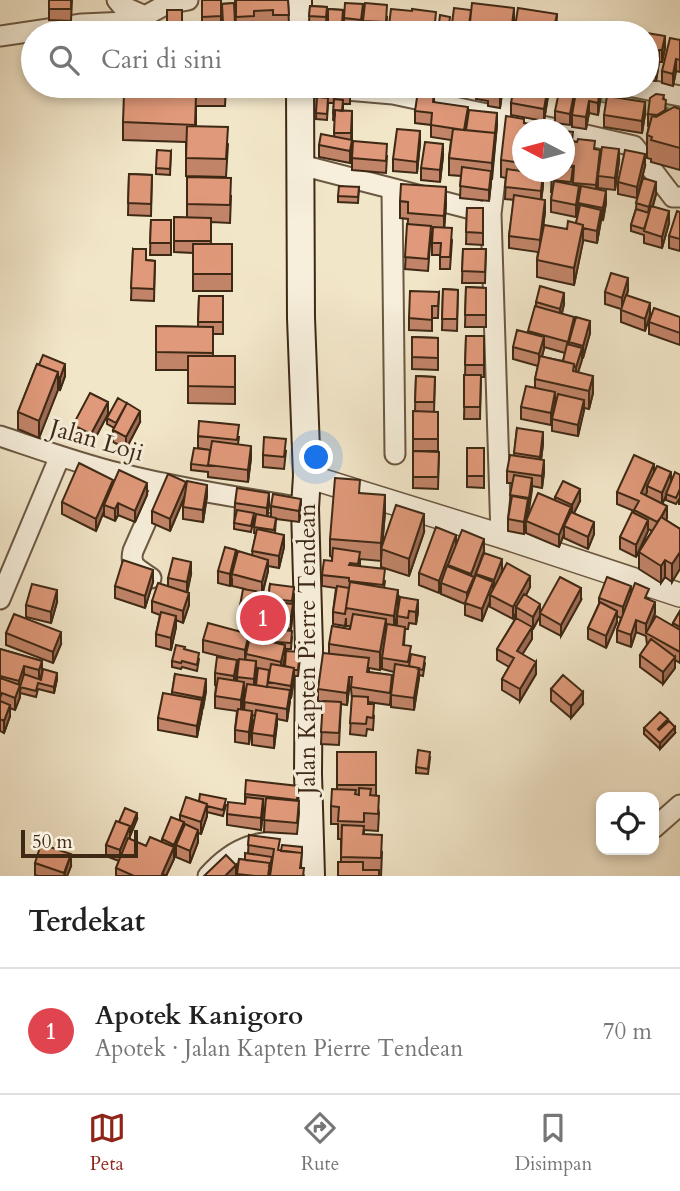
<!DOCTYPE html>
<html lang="id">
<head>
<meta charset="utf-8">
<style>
  body { margin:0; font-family:Cardo,serif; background:#f6f6f6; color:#222 }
  .controls { position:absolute; right:21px; bottom:21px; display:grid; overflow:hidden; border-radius:14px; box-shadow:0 4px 10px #0003 }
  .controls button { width:63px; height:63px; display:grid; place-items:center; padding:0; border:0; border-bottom:2px solid #e0e0e0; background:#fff; color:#222; font:35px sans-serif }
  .compass { position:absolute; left:512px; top:119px; width:63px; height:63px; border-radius:50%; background:#fff; box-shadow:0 4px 10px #0003; rotate:276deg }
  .scale { position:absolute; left:21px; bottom:18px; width:117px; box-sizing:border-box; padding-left:7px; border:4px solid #3e2915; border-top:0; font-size:19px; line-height:24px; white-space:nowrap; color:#3e2915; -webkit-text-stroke:5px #f7efdc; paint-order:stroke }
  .you { position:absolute; left:317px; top:458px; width:24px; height:24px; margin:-18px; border:5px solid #fff; border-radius:50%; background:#1a73e8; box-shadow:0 0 0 10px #1a73e833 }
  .badge { display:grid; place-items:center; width:46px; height:46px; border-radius:50%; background:#8f2418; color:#fff; font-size:23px; font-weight:700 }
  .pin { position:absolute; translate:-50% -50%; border:4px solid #fff; box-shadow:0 2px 7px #0006 }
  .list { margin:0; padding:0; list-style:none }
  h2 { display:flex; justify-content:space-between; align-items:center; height:91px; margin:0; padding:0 28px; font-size:30px }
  h2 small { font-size:23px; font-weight:400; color:#767676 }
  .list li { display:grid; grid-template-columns:46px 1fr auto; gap:21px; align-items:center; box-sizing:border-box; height:126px; padding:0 28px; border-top:2px solid #e0e0e0 }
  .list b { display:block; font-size:26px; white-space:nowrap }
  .list p { margin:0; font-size:23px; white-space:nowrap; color:#767676 }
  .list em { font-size:23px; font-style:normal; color:#767676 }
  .icon { flex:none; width:38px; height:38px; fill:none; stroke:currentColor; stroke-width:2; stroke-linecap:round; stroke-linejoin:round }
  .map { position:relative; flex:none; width:680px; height:876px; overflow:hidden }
  .search { position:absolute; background:#fff; box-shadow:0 4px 10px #0003; left:21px; right:21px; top:21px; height:77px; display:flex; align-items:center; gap:18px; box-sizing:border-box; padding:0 24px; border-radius:38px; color:#767676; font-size:26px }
  .sheet { height:217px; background:#fff }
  nav { display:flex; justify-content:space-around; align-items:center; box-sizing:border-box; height:98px; border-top:2px solid #e0e0e0; background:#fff; font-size:19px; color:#767676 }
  nav a { display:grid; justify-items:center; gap:4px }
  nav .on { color:#8f2418 }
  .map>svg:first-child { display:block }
  .forest { fill:url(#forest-crowns); stroke:#7a7857; stroke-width:2 }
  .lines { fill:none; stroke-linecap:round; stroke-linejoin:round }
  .minor-casing { stroke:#6b5842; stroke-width:23 }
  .tertiary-casing { stroke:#6b5842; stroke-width:26 }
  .secondary-casing { stroke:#3e2915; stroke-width:30 }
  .minor { stroke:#f7efdc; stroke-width:19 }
  .tertiary { stroke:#f7efdc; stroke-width:23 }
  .secondary { stroke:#f7efdc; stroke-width:26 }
  .wall { fill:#c18469; stroke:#3e2915; stroke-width:2; fill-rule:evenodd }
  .shaded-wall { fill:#9d6b55; stroke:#3e2915; stroke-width:2 }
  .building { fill:#e0997a; stroke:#3e2915; stroke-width:2 }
  .labels { text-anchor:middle; stroke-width:6; stroke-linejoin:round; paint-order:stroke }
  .street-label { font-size:24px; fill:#3e2915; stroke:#f7efdc }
</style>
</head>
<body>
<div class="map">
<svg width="680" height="876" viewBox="0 0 680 876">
  <defs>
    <pattern id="forest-crowns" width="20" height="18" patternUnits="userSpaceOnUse" patternTransform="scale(1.75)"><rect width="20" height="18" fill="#b7c699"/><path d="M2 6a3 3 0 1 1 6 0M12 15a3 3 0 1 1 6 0" fill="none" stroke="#9eaa83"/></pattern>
  </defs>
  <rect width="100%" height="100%" fill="#f2e6c9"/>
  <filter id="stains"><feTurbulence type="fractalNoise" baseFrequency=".00286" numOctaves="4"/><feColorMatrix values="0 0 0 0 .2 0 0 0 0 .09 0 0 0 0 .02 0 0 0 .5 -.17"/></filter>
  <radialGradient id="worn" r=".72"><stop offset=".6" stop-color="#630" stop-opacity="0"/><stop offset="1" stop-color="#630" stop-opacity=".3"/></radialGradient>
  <path class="forest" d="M604,86H617L680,99V116L666,123L668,108L656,106L649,115L607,108L608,103L601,102Z"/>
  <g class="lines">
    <g class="minor-casing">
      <path id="minor" d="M117,0L122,6L145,16L167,4L188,0
        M0,36L82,24L127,22L156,33H283
        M300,86L393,94L561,130
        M628,86L680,96
        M564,130L634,146L673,197H680
        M301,165L491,214
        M392,190L395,454
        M0,436C39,449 78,463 118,473C177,488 237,497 297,507
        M501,536L491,214L506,86
        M151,578C139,569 129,567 133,551L163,483
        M0,599L60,456
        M654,828L680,805
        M208,876C241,839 264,842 310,840"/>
    </g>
    <g class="tertiary-casing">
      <path id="tertiary" d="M307,476L501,536L680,595"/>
    </g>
    <g class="secondary-casing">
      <path id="secondary" d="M298,0V33
        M300,86L301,318L307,476L305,508L309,648L308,774L311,876"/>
    </g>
    <use href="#minor" class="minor"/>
    <use href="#tertiary" class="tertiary"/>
    <use href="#secondary" class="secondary"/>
  </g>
  <path class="wall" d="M49,0H72L71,21L49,20Z
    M202,0H221V28L202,29Z
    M235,0H288L289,26L273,27V22L254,23V28L236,29Z
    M234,3L235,29H223L222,4Z
    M310,6L327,7L326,23L309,22Z
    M328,9L343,10L342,30L328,29Z
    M167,10H182V28H167Z
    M363,16L361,32L344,30V18Z
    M387,17L386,33H363V21Z
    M436,24L435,33H389V25Z
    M647,33L665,48L662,62H659L656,81L647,80Z
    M680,40V72L676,71L673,86L662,83V71Z
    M134,86H148V95L187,96V86H226L225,106H196V126L228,144L226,177L186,176V142L123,140V122L134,94Z
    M317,86H350V104H343V111H352V152L350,163L319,157V145L334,137L335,121L333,120L334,103H328L327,120L316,119Z
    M369,86H388L387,89Z
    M422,86H441L440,94H434V102L468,118L497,125L489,201L460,198L461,176L449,175V158L451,140L431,137V125L415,123V111L422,91Z
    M442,86H460L458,97L442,95Z
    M475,86H503L500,108L488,106V101L476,99V87Z
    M548,96L544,121L511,115V103Z
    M575,99L600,101L598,115L589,113L586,129L572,127V117L570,125L555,123V111Z
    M664,99L666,111L680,109V170L651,162V159L647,158V135L649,126H648V114Z
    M645,114L642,133L604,127V115Z
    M524,123L539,130H522V172H535L543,186L541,199L545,212L542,233L567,229L576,223L578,215V206L576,217L551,212V200L552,192H551L552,172H546H564V131L573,141L595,149L597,189L606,203L603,220L601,219L597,243L583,240L574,285L537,277V260L538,252L509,248V236L514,200L505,199L506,178L501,177V160Z
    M420,143L417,173L393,171V159Z
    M171,151L170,175L156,174V168Z
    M387,156L386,173L352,170V158Z
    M443,156L440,182L421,180V168Z
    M619,161L615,190L598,188V176Z
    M645,166L637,198L656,194L653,206L669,223L662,248L644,243V235L631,231V225L636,209L637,198L618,194V182Z
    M129,174L152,175L151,216L128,215Z
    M187,177L231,196L230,223L211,222V244H232V291H193V253L174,252V217L187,218Z
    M359,187L358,203L338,202V196Z
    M400,201L446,204L444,227L452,240L450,269H440V255H432V232H431L428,271L405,269L408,219L400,218Z
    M467,208H483V245L466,244Z
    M680,212V251L669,248V236Z
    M151,220H171V255H150Z
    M133,249L146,260L155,261L154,301L131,300Z
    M463,249H486L485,283H462Z
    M466,287L486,288V327H465Z
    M443,289L458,290L457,331L442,330Z
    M628,290L627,295L650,315L645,331L621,322V309L605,304V292Z
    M439,292L438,318H432V331L409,330V318Z
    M199,296H223V334H213V356H235V404L188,403V370H156V326L198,327Z
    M536,302L564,304L562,313L574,324L590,333L583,358H582L578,372L593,393L589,409L584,408L578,436L552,431V419L556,402L551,425L521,419V407L535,388V379L538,366L513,359V347L528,333L536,306ZM544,347L565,353L563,361L542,357Z
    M680,317V345L649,334V322Z
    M466,336H484V377H481L480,419H464Z
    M412,337L438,338V370L412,369Z
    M37,364L65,376L60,390L58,389L39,438L18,429V412Z
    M416,376L435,377L434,412H438V451H413V411H415Z
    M108,414L91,446L73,437V425Z
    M107,418L140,422L126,449L113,442V430L114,428L107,424Z
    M517,428L543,444L541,460L544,472L542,488L532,486L527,518L555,500V497L580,501L574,513L594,534L588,549L564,538V534L559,547L526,533V525L524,534L508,531V519L512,483H507V471L514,456Z
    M198,436L239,437L238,444L251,458L248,482L208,477V472L191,470V464L210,450L198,448Z
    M467,448H484V488L467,487Z
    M286,451L284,469L263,467V455Z
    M413,451L439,452L438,489L413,488Z
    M654,471L671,483L680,475V504H679V499L676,504L666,500V495L662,504L667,518L666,520L680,529L672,582L665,577L661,583L639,569V552L636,557L620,549V537L634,511L617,504V492ZM648,529L652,531L639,551L648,531Z
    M113,485L147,495L135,522L118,515L115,521L104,516V511L96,531L62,514V502Z
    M186,489L207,496L203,522L183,519V507L185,496L170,531L152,523V511Z
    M360,493L385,512L382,546L424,532L409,576L381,567V559V561L360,559V566L385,581L384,588L398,607L395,625L397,626V616L400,597L418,612L416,624L409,623L408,629H405L404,645L411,656L425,663L423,676L419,675L414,710L391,707V695L394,672L382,669V660L380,670L369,668V672L392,675L390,705L368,702V704L374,716L373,730L367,729L366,736L350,734L352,699L351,689H349L347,705L341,704L339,745L321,744L323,702L318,701V689L329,653V644L350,629L351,626H346V618L345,626L333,624V612L336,588L322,586V575L332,561V557L330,556V539Z
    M235,503L269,505L267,516L271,517V506L301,511L299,522L276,519L275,533L284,547L279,568L268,566V571L263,592L266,601H268L270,584L294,599L291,629L276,627V629L292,637L291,649H285V657L283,666L300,658L298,676H294L291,698H290L287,721L277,719L274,748L252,745V733L255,716L252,715L249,744L235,742V730L237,711L215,708V696L216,686L215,685V673L237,672L236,681H237L239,661L203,652V640H249L250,638L253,620L240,618V606L245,589L232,586V578L230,586L218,583V571L236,558L252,555L256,533H254L255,518H254L251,532L234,529ZM256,668H258L256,685H255ZM244,690H246L244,710H242Z
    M456,544L484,551L474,578V581L476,574L502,571L499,578L530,587L526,595L540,616L533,629H532V639L522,654L536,674L520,701L502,690V679L509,667L497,660V649L516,618V613L513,619L490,607V601L482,621L465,615V604L441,594V588L439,593L419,585V573Z
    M191,574L187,592L189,605L183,623L176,620V627L171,650L156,646V634L160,615L152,612V601L168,586V578Z
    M153,582L145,608L115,598V586Z
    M631,593L649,599L655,613L651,625L673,626V623L680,611V663L675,660V668L663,684L640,667V655L647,645L646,636L636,632L631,647L617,642V630L621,618L617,616V622L606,648L588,639V628L599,604V598Z
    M581,600L561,636L540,625V613Z
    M57,602L51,623L26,617V605Z
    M6,633L61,644L53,663L6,645Z
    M0,649L42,661V673L40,679H57L54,693L38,689L36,697L20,693V689V697L15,710L10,708V716L4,733L0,731Z
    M185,650L199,659L197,671L182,667L181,669L172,667V661Z
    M175,674L206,691L197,737L158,730V718L172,694Z
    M551,689L583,704L571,718L551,701Z
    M644,728L675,733L660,749L644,734Z
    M337,752H376V796L379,813L378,831L364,830V834L382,852L381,876H338L341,862V839H338V824H331V806L337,789Z
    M430,758L428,774L416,773V767Z
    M298,786L299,813L297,834L264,832L265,808H263L261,830L227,825V814L245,804V794Z
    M199,801L226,805L223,816L207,812V816L201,834L198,833V842L190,863L176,857V853L174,859L166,876H116V868L119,861L106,856V845L119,822L137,819L130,836L129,839L146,846L162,842V839L180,821V815Z
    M249,835L280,851L302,847L301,868L304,876L272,860L270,876H237L239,859L245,860L248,854Z
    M35,863L71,866L67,876H38L35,875Z"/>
  <path class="shaded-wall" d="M514,8V26L513,33H511Z
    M557,14L556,33H553Z
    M665,36V48L662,62V50Z
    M659,50V62L656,81V69Z
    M676,59V71L673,86V74Z
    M501,86H503L500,108V96Z
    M548,86V96L544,121V109Z
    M575,89V101L570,125V114Z
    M600,89V101L598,115V103Z
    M589,101V113L586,129V117Z
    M645,102V114L642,133V121Z
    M468,107V118L464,142V130Z
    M352,111V152L350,163V151L351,142Z
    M497,113V125L492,180V163Z
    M420,131V143L417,173V162Z
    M443,144V156L440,182V170Z
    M619,149V161L615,190V178Z
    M600,150V162L596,197V185Z
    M645,154V166L637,198V187Z
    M491,171V183L489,201V190Z
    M543,174V186L541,203V191Z
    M656,182V194L645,232L649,207Z
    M579,186V198L576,217V205Z
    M446,187V204L444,233V216Z
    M606,191V203L603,220V208Z
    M545,200V212L540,252V240Z
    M601,210V221L597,243V231Z
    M669,211V223L662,248V237Z
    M583,225V242L574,285V268Z
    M628,278V290L622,310V298Z
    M564,293V304L560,321V309Z
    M650,303V315L645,331V319Z
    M574,317V328L569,342L568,353V342Z
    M590,321V333L583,358V346Z
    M544,337V349L539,366V354Z
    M582,348V360L576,379V367Z
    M65,364V376L60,390V378Z
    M58,372V390L39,438V421Z
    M593,376V393L589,409V391Z
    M555,392V404L551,425V413Z
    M584,400V411L578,436V425Z
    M108,402V414L91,446V434Z
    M140,411V422L126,449V437Z
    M543,432V444L540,468V457Z
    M251,446V458L248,482V470Z
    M544,460V472L542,488V476Z
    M654,464V476L647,486V492L641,505V493Z
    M671,472V484L662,505V493Z
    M532,478V490L529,510V498Z
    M113,480V492L104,505V511L96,531V519Z
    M186,482V493L170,531V519Z
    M147,483V495L135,522V511Z
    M207,485V496L203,522V510Z
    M580,489V501L572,517V505Z
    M269,493V505L267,520V508Z
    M385,495V512L381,561V543Z
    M301,499V511L299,522V511Z
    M528,499V511L524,534V522Z
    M118,503V515L115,521V509Z
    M667,506V518L659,534V522Z
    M571,507V519L564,526V534L559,547V535Z
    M424,514V532L409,576V559Z
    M648,520V531L636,557V545Z
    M594,522V534L588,549V537Z
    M284,535V547L279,568V556Z
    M456,535V547L448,565V568L441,583V588L439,593V581Z
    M484,539V551L474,578V589L467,605V593L471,584V574Z
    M236,550V562L232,574L230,586V574Z
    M680,552V569L672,582V564Z
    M502,559V571L494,592V580Z
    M268,560V571L262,594V582Z
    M665,560V577L661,583V566Z
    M191,562V574L187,594V582Z
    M153,570V582L145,608V596Z
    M530,576V587L519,609L516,607V613L513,619V607Z
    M493,582V594L490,595V601L482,621V609Z
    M631,586V597L623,619V607Z
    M294,587V599L291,629V617Z
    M581,588V600L561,636V625Z
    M57,590V602L51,623V612Z
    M398,590V607L394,633V616Z
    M189,593V605L183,623V611Z
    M418,600V612L416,624V612Z
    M655,602V613L647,633H646V624Z
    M540,604V616L533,629V617Z
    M617,611V622L606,648V636Z
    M176,616V627L171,650V638Z
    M276,617V629L272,650V639Z
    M386,619V637L380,670V652Z
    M636,620V632L631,647V635Z
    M532,627V639L517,663V651Z
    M61,632V644L53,663V652Z
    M249,634V645L246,654L245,662V650Z
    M285,645V657L281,674V662Z
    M675,657V668L663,684V672Z
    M237,660V672L234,688V676Z
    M42,661V673L39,682V670Z
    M256,661V673L254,691V679Z
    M536,662V674L520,701V689Z
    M24,666V678L20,691V697L15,710V698L19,687V681Z
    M294,668V680L291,698V686Z
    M419,668V679L414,710V698Z
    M57,673V679L54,693V687Z
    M349,677V689L347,705V693Z
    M206,679V691L203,709V698Z
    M244,682V694L241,712V700Z
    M290,690V702L287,721V709Z
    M583,692V704L571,718V706Z
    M202,700V712L197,737V726Z
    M10,705V716L4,733V721Z
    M252,711V723L249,744V732Z
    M277,714V725L274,748V736Z
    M675,727V733L660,749V743Z
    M263,799V811L261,830V818Z
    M207,804V816L201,834V822Z
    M137,813V819L130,836V830Z
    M184,822V834L176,845V853L174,856V845Z
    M130,826V838L120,862V850Z
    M198,830V842L190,863V851Z
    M174,847V859L166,876L162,874Z
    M71,854V866L67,876H64Z
    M236,865V876H225Z"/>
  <path class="building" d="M49,0H71V9H49Z
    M202,0H221V16L202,17Z
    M236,0H288L289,15H273V10L254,11V16L236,17Z
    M234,3L235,23H223L222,4Z
    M345,3L363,4L361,20L344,18Z
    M365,3L387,5L386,22L363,21Z
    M472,3L514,8L511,33H482L469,32Z
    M310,6L327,7L326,17L309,16Z
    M454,8L471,10L468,33L451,31Z
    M518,8L557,14L553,33H514Z
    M328,9L343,10L342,24L328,23Z
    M391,9L412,11V9L436,12L434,32L389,25Z
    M167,10H182V22H167Z
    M440,15L450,17L448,33H438Z
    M145,26H162V33H145Z
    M569,26L588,29L587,33H568Z
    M206,27L222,28V33H206Z
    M257,27L290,30L289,33H256Z
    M607,30L624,33H607Z
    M647,33L665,36L662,50H659L656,69L647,68Z
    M670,38L680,40V60L676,59L673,74L662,71Z
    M187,86H226L225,89L187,88Z
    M317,86H350V92L317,90Z
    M477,86H501L500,96L488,94L489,89L476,87Z
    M514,86H548L544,109L511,103Z
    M577,86L600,89L598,103L589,101L586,117L572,115Z
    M560,87L575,89L570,114L555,111Z
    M418,91L434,93L433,102L468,107L464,130L431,125L432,113L415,111Z
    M124,94L196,96L195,125L123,122Z
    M656,94L664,95L663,99L666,100L665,110L657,115L648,114L650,98Z
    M607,96L645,102L642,121L604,115Z
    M317,97L328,98L327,114L316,113Z
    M334,99L343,100L342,111L335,110V115L333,114Z
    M674,107L680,109V148L651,140L652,137L647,135L652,116L656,117Z
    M335,110L352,111L351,133H334Z
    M469,110L497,113L495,133L466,130Z
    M506,116L524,119V123L539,125L538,130H522V163L501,160Z
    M187,126L228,127L226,159L186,158Z
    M397,129L420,131L417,162L393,159Z
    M453,129L495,133L492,163L449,158Z
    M564,131L573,132L572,141L577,142L578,139L595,141L594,149L600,150L596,185L573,183L574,166L564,165Z
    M321,134L352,140L350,151L319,145Z
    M353,141L387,144L386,161L352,158Z
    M425,142L443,144L440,170L421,168Z
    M602,147L619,149L615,178L598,176Z
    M157,150L171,151L170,169L156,168Z
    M625,150L645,154L637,187L618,182Z
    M564,166L573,167L571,182L551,180L552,172H564Z
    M462,167L491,171L489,190L460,186Z
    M507,169L543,174L541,191L505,187Z
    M129,174L152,175L151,204L128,203Z
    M187,177L231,178L230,205L187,204Z
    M643,178L656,182L649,207L636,203Z
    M554,181L579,186L576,205L551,200Z
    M401,184L446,187L444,216L408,213V202L400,201Z
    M339,186L359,187L358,197L338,196Z
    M581,186L606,191L603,208L578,203Z
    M514,195L545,200L540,240L509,236Z
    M580,205L601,210L597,231L583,228V225L576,223Z
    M651,206L669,211L662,237L644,231Z
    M467,208H483V233L466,232Z
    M636,209L649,213L644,229L631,225Z
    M677,211L680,212V239L669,236Z
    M174,217L211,218V241H174Z
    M151,220H171V243H150Z
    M568,221L583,225L574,268L537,260L544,225L567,229Z
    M407,224L431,226L428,259L405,257Z
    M433,227L452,228L450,257H440L441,243H432Z
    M193,244H232V274H193Z
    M133,249H146V260L155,261L154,289L131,288Z
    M463,249H486L485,272L462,271Z
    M611,273L628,278L622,298L605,292Z
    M540,286L564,293L560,309L536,302Z
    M466,287L486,288V315H465Z
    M443,289L458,290L457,319H442Z
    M410,291L439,292L438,306H432V320L409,318Z
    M626,295L650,303L645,319L621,310Z
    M199,296H223V322H198Z
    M535,306L574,317L568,342L528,331Z
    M654,308L680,317V333L649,322Z
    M576,317L590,321L583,346L569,342Z
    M156,326L213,327V353L156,352Z
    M517,330L544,337L539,354L513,347Z
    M466,336H484V365H465Z
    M412,337L438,338V358L412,357Z
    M567,344L582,348L576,367L574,366V364L563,361Z
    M43,355L65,364L60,378L58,377V372L39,365Z
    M188,356H235V387L188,386Z
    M540,356L574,364L573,371L593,376L589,391L535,379Z
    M37,364L58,372L39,421L18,412Z
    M464,375H481L480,407H464Z
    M416,376L435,377L434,402H415Z
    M526,386L555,392L551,413L521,407Z
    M90,393L108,402L91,434L73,425Z
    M558,394L584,400L578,425L552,419Z
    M118,398L128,404L127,403L116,423L107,418Z
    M127,403L140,411L126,437L113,430Z
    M413,411L438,412V439H413Z
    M199,421L239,425L237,440L198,436Z
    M517,428L543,432L540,457L514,453Z
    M264,437L286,439L284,457L263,455Z
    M212,441L251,446L248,470L208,465Z
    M194,448L210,450L208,466L191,464Z
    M467,448H484V476H467Z
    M413,451L439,452L438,477H413Z
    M510,455L544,460L542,476L507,471Z
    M634,455L654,464L641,493L667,506L661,517L657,522L634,510L639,501L617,492Z
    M79,463L113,480L96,519L62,502Z
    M657,466L671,472L662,493L647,486Z
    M119,470L147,483L135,511L118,503L115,509L104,505Z
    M675,472L680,475V489L676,498L666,494Z
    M168,474L186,482L170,519L152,511Z
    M514,475L532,478L529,498L510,495Z
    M335,478L360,480L359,493L385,495L381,543L330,539Z
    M187,481L207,485L203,510L183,507Z
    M563,481L580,489L572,505L555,497Z
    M237,488L269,493L267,508L235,503Z
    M538,493L571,507L559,535L526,521Z
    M273,494L301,499L299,511L271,506Z
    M512,496L528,499L524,522L508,519Z
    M396,505L424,514L409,559L381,549Z
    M237,510L254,513L251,526L234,523Z
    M571,512L594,522L588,537L564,526Z
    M632,512L648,520L636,545L620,537Z
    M256,514L276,518L274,530L254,527Z
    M661,517L680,529V552L672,564L665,560L661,566L639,552Z
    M436,527L456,535L439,581L419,573Z
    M257,529L284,535L279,556L252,551Z
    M462,530L484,539L471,574L448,565Z
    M225,547L236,550L230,574L218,571Z
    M333,548L360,552L358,564L350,563L349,565L385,569L383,585L349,581V578L322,575L324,560L332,561Z
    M238,551L268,560L262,582L232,574Z
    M484,553L502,559L494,580L476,574Z
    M173,558L191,562L187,582L168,578Z
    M123,560L153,570L145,596L115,586Z
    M507,563L530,576L513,607L490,595Z
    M447,566L474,577L467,593L441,583Z
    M476,575L493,582L482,609L465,603Z
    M560,577L581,588L561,625L540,613Z
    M607,577L631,586L623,607L599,598Z
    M350,582L398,590L394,616L346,608Z
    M158,583L189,593L183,611L152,601Z
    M635,583L649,589L645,598L655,602L646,624L636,620L631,635L617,630Z
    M32,584L57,590L51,612L26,605Z
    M270,584L294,587L292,601L268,599Z
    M337,586L349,588L345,614L333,612Z
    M243,589L266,593L263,610L240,606Z
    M524,594L540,604L533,617L516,607Z
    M400,597L418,600L416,612L409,611L408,618L397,616Z
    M266,601L293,604L291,617L269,615L276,617L272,639L250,634L254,613L264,615Z
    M600,602L617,611L606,636L588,628Z
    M680,611V627L673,623Z
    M161,612L176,616L171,638L156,634Z
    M14,614L61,632L53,652L6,633Z
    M353,614L386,619L380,652L329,644L332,626L350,629Z
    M656,616L680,630V652L646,633Z
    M516,618L532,627L517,651L536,662L520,689L502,679L514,658L497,649Z
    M208,623L249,634L245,650L203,640Z
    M387,624L405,627L403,645L411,646L408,662L382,658Z
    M276,629L292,631L291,643L275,642Z
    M250,637L285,645L281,662L246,654Z
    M651,639L675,657L663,672L640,655Z
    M176,645L185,647L184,649L199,653L197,665L182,661L181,663L172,661Z
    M0,649L42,661L39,670L24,666L19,681L0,676Z
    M286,651L300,652L298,670H294V668L285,666Z
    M323,653L369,658L367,672L392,675L390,693L351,687L352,677H349L347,693L318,689Z
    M411,654L425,657L423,670L418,669L419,668L409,666Z
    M217,657L237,660L234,676L215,673Z
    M239,659L256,661L254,679L237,677Z
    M271,664L294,668L291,686L268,682Z
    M395,664L419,668L414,698L391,695Z
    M258,668L269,670L267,687L256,685Z
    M43,669L57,673L54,687L38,683L36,691L20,687L24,674L41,680Z
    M175,674L206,679L203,698L172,692Z
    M563,675L583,692L571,706L551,689Z
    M0,678L20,685L15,698L2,693L0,698Z
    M218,678L244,682L241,700L215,696Z
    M247,684L290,690L287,709L244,702Z
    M163,693L202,700L197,726L158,718Z
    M352,696L368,697V704H374L373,718L367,717L366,724L350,723Z
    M0,701L10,705L4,721L0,719Z
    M323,701L341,702L339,733L321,732Z
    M238,709L252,711L249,732L235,730Z
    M256,710L277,714L274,736L252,733Z
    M660,712L668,719L658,729L659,730L669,721L675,727L660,743L644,728Z
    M418,750L430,752L428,769L416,767Z
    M337,752H376V785H337Z
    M246,780L298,786L297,800L245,794Z
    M359,788L371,789L370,795L379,796L378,814L364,813V822L338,821L339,807L331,806L332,789L356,790L355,794L359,795Z
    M200,794L226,799L223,810L207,806V804L199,801Z
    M186,797L207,804L201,822L180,815Z
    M246,797L263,799L261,818L227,814L228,802L245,804Z
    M266,798L299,801L297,823L264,820Z
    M125,808L137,813L130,830V826L119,822Z
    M171,817L184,822L174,845L162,839Z
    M116,821L130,826L120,850L106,845Z
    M185,824L198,830L190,851L176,845Z
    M342,825L364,826L363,834L382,835L381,858L341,857Z
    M249,835L280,839L278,850L302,853L300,868H304L303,876H270L274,849L248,845Z
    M150,837L174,847L162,874L167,876H134L116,868L128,838L146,846Z
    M41,844L71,854L64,873L35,863Z
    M282,845L302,847V853L281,851Z
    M245,853L272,857L270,866H269L270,863L245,860Z
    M226,855L236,865L225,876H204Z
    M239,859L270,863L268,876H255L237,874Z
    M338,862H363V870H379V876H338Z"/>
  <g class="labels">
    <g class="street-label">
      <text transform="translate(97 440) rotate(16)" y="8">Jalan Loji</text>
      <text transform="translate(307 649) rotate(-90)" y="8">Jalan Kapten Pierre Tendean</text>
    </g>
  </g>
  <rect width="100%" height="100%" filter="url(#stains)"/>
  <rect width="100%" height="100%" fill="url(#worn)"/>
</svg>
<div class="controls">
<button><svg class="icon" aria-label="locate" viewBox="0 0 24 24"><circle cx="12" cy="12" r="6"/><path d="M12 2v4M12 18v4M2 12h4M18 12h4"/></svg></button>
</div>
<svg class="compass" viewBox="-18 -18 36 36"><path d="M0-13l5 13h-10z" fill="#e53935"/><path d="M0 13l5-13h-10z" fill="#767676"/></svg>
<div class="scale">50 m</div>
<div class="you"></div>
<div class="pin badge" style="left:263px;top:618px;background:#e0444e">1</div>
<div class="search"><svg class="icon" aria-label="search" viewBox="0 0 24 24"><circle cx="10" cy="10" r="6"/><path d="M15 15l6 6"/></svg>Cari di sini</div>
</div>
<section class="sheet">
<h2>Terdekat<small></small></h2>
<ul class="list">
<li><span class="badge" style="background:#e0444e">1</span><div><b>Apotek Kanigoro</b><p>Apotek · Jalan Kapten Pierre Tendean</p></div><em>70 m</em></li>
</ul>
</section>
<nav>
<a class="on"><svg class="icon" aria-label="map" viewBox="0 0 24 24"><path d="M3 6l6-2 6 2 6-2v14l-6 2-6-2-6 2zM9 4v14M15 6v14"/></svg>Peta</a>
<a><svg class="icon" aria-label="directions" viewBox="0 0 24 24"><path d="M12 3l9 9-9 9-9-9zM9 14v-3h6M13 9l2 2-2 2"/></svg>Rute</a>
<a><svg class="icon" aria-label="saved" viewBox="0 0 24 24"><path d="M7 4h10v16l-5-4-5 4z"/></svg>Disimpan</a>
</nav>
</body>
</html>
